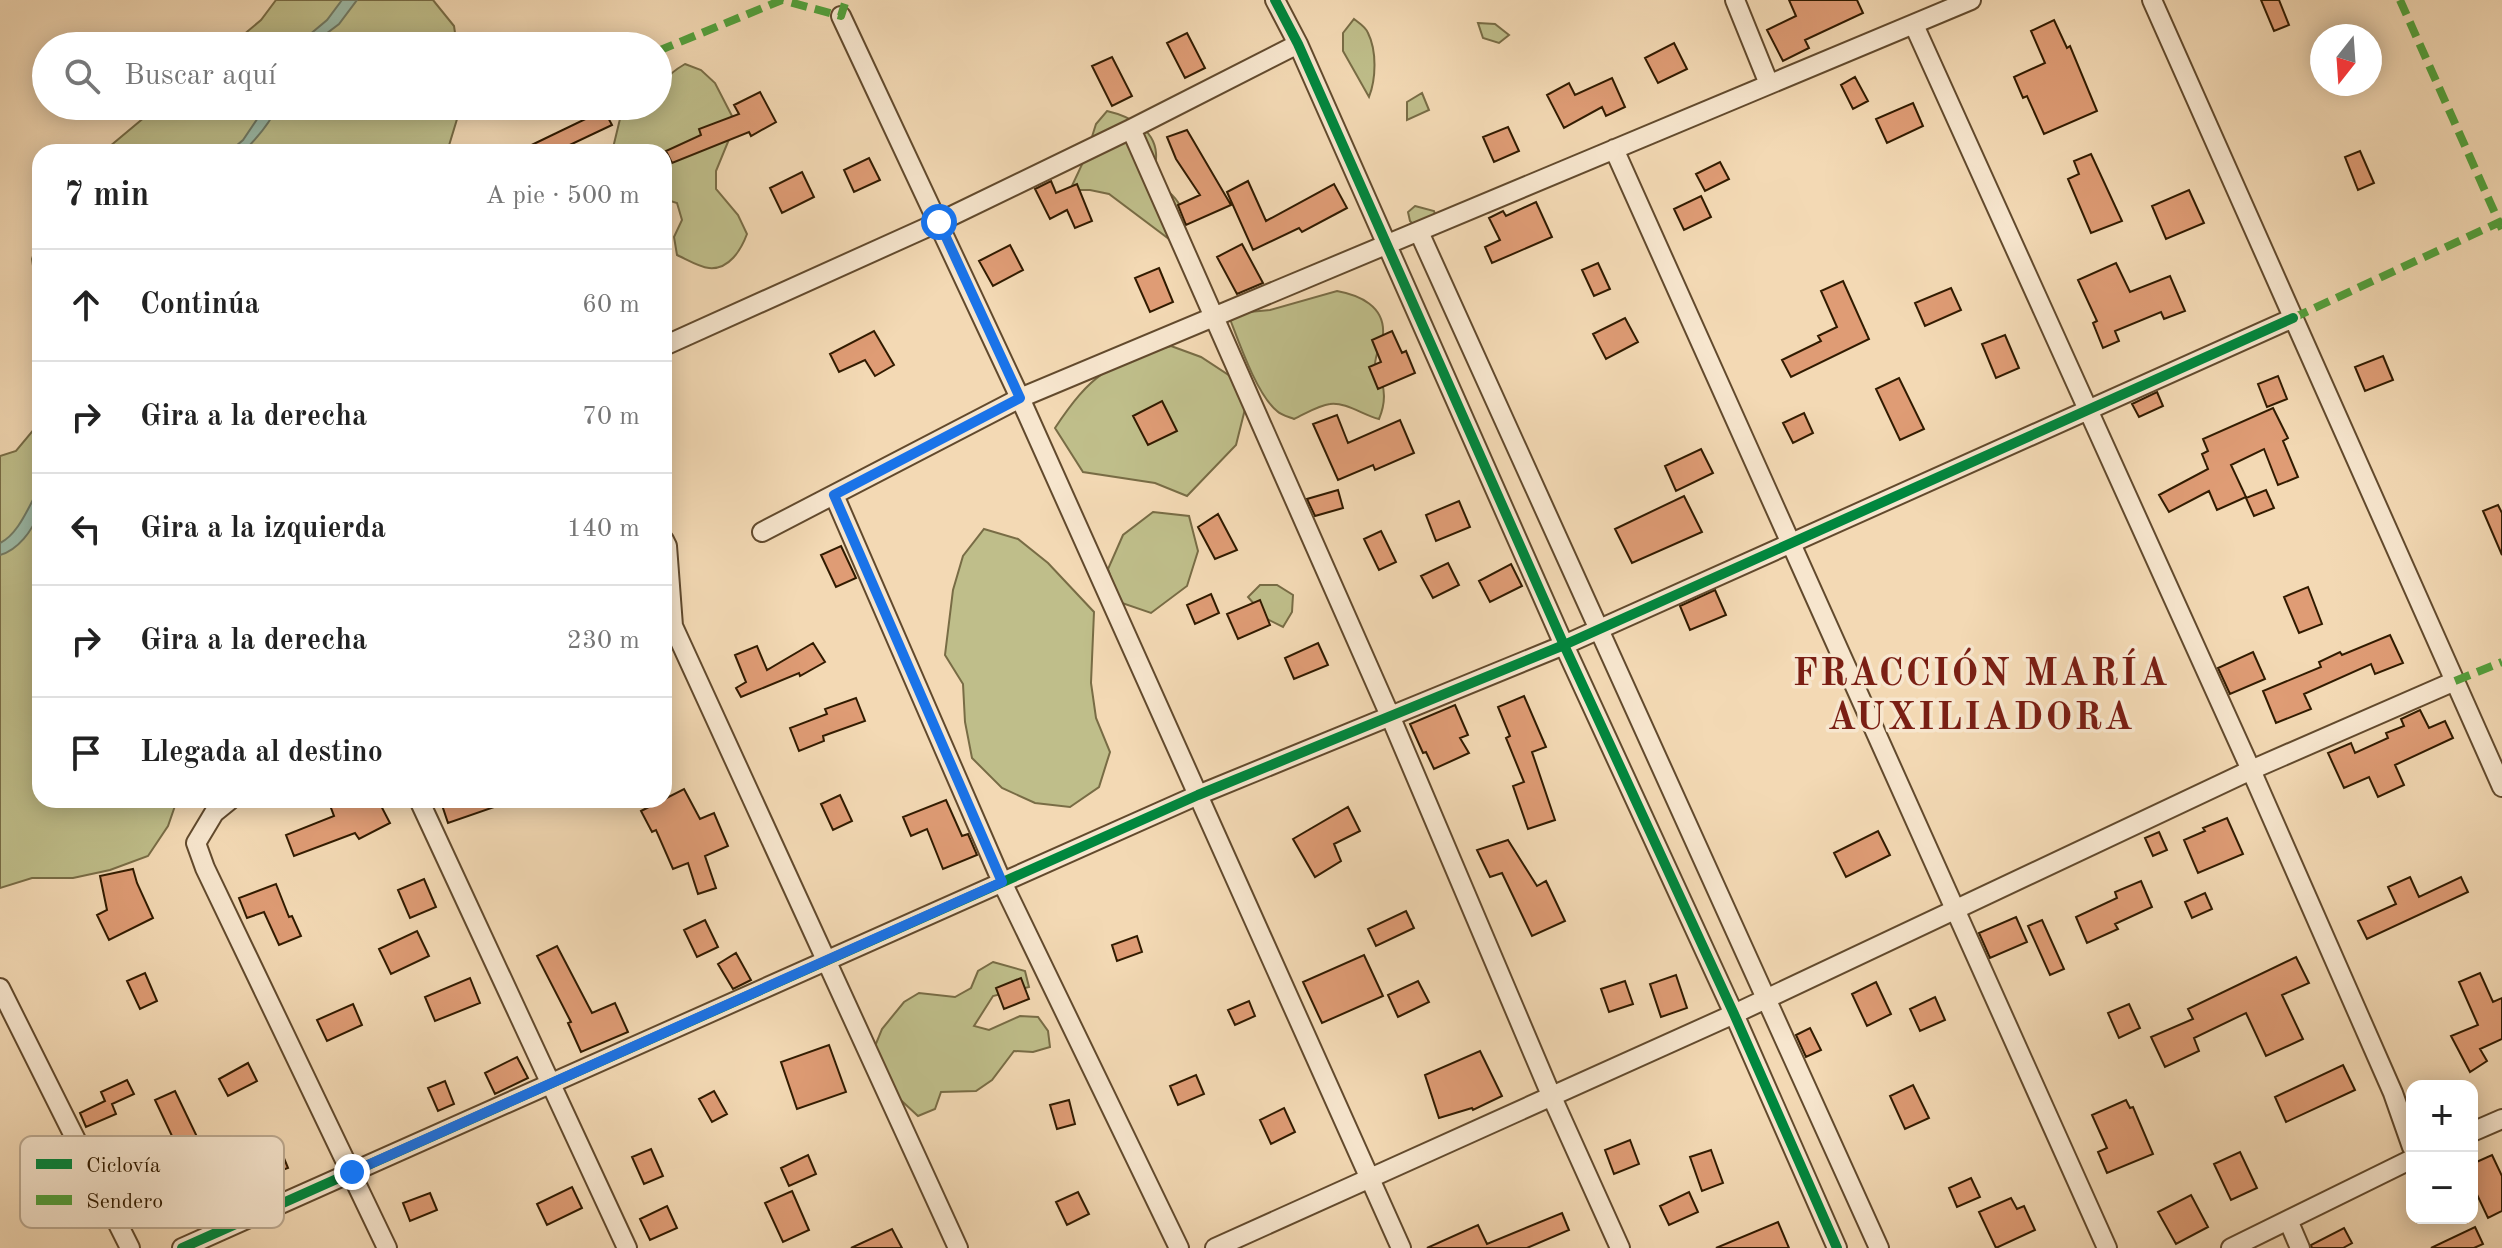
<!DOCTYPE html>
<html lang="es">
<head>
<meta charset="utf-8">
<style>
  body { margin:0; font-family:"Old Standard TT",serif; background:#f6f6f6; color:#222 }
  .controls { position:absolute; right:24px; bottom:24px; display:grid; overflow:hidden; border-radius:16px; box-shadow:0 4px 20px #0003 }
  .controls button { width:72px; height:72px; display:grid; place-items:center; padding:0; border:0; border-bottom:2px solid #e0e0e0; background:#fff; color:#222; font:40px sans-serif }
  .compass { position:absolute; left:2310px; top:24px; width:72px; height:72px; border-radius:50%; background:#fff; box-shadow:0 4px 20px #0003; rotate:197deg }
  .stop { position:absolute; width:24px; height:24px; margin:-18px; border:6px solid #1a73e8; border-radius:50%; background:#fff }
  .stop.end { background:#1a73e8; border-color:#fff; box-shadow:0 2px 8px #0008 }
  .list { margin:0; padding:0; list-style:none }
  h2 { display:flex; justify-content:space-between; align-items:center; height:104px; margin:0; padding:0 32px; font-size:34px }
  h2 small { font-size:26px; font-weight:400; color:#767676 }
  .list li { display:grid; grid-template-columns:52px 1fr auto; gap:24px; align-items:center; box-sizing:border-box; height:112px; padding:0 32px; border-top:2px solid #e0e0e0 }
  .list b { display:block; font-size:30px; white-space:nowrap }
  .list em { font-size:26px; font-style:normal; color:#767676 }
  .icon { flex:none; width:44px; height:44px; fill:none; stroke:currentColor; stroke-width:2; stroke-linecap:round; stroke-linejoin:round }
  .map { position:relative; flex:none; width:2502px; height:1248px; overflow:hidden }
  .search { position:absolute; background:#fff; box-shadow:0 4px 20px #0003; left:32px; top:32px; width:640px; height:88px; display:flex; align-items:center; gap:20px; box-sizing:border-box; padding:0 28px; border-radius:44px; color:#767676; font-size:30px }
  .panel { position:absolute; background:#fff; box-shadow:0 4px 20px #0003; left:32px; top:144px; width:640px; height:664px; border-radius:24px }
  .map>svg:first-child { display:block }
  .green { fill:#bfbe8a; stroke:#786c45; stroke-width:2 }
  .water { fill:#9dbba8; stroke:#727b65; stroke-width:2 }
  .building { fill:#df9c75; stroke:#311b00; stroke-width:2 }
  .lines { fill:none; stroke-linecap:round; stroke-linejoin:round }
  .street-casing { stroke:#624a2d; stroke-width:22 }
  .street { stroke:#f7e6ce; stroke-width:18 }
  .quiet { stroke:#52a13c; stroke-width:8; stroke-dasharray:16 8; stroke-linecap:butt }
  .cycleway-casing { stroke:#f7e6ce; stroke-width:15 }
  .cycleway { stroke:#00873e; stroke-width:10 }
  .route { stroke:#1a73e8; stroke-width:10 }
  .labels { text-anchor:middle; stroke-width:7; stroke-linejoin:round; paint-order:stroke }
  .district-label { font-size:38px; font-weight:bold; letter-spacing:2px; fill:#7a1f14; stroke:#f7e6ce }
  .key { fill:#f7e6ce; stroke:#bca990; stroke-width:2 }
  .key-label { font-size:22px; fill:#311b00 }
</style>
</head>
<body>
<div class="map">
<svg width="2502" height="1248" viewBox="0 0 2502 1248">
  <rect width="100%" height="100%" fill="#f3d9b4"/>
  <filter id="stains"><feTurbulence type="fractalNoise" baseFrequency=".0025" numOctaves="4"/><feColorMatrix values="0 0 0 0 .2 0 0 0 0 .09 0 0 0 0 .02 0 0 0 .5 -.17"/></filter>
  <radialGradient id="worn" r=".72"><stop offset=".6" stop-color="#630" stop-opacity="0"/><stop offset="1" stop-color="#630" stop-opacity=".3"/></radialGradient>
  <path class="green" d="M276,0H433L454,26L457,46H230L261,20Z
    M1354,19C1359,23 1366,27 1368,33C1377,51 1376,79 1369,97L1343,51V33Z
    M1478,23L1495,24L1509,35L1499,43L1483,38Z
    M580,36L604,46H545C554,37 567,37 580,36Z
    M685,64L701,70L715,83L732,116L730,137L716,171V189L738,215L747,234C741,250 729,270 709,268C699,267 686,259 677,255L674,237L682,220L677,203L664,199V152H612L620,119L610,106H658C658,85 666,75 685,64Z
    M1422,93L1429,110L1407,120V102Z
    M158,106H461L447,152H103Z
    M1107,111C1128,116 1154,128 1156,153C1157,164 1152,171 1159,183C1162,188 1168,191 1172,195C1183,206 1184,215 1184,229L1169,239L1109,194L1090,190H1070L1086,156L1096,124Z
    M1415,206L1434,211L1437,220L1416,227L1410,221L1408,212Z
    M40,234V313L32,259Z
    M1337,291C1359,295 1385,306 1383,334C1382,345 1375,353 1375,365C1376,371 1380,376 1382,383C1386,396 1384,407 1379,419C1363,415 1346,402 1330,404C1319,405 1305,414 1294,419C1289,417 1281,415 1277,411C1256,394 1238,339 1228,314L1270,310Z
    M1171,346L1201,357L1230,376L1245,409L1236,445L1187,496L1155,483L1083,472L1055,428C1090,375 1110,362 1171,346Z
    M40,422V800H177L168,826L148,856L110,870L73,878H32L0,888V456L16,451Z
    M1153,512L1189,516L1198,551L1187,586L1151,613L1119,602L1108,569L1123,535Z
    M984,529L1018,539L1048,563L1094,612L1091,683L1096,718L1110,752L1099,787L1070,807L1035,803L1002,788L972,758L965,722L963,684L945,655L953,590L963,556Z
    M1260,585H1277L1293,595L1292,612L1283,627L1267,619L1248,597Z
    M993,962L1025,971L1029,987L993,996L974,1026L989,1030L1020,1016L1038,1017L1048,1031L1050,1047L1033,1052L1014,1051L992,1080L976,1091L941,1092L935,1109L918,1116L891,1091L875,1046L882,1029L904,1002L919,993L955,997L971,988L978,971Z"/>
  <path class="water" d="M342,0H357L339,24L310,46H296L327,20Z
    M266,106H277C271,123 256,139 243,152H229L243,140Z
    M40,487C40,496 42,506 39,513C32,531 18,550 0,555V543C19,534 29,505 40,487Z"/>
  <path class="building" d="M1789,0H1857L1863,13L1805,40L1809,48L1783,61L1767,30L1796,16Z
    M2261,0H2279L2289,25L2274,31Z
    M2054,20L2067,48L2070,46L2097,111L2044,134L2027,96L2023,98L2014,77L2045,63L2031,31Z
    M1187,33L1205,68L1185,78L1167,43Z
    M1674,43L1687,69L1658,83L1645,58Z
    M1112,57L1132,96L1112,106L1092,66Z
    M1855,77L1868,101L1853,109L1841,85Z
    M1612,78L1625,107L1606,116L1602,107L1564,128L1547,95L1569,83L1575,95Z
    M760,92L776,122L751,136L749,132L672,163L666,151L701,135L699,129L739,114L734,105Z
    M1913,103L1923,126L1887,143L1876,119Z
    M604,110L612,125L555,152H517Z
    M1508,127L1519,151L1494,162L1483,137Z
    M1187,130L1231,205L1186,225L1178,205L1200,195L1176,159L1167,137Z
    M2360,151L2374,183L2358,190L2345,157Z
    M2091,154L2122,221L2091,233L2068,179L2079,174L2074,161Z
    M869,158L880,180L854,192L844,170Z
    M1720,162L1729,179L1705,191L1696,174Z
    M802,172L814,197L782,213L770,188Z
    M1051,181L1056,193L1077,184L1092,221L1075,228L1067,210L1050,219L1035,189Z
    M1248,181L1266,221L1334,184L1347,208L1302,232L1299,228L1253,250L1227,192Z
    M2189,190L2204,223L2166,239L2152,206Z
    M1701,196L1711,217L1684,230L1674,209Z
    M1536,202L1552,237L1492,263L1485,247L1500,240L1489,218L1503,211L1506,216Z
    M1242,244L1263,283L1237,294L1217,257Z
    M1010,245L1023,270L993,286L979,261Z
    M1598,263L1610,289L1594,296L1582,270Z
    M2116,263L2130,292L2170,276L2185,311L2164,319L2161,312L2115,331L2119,341L2103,348L2093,323L2097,321L2078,280Z
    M1159,268L1173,302L1150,312L1135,278Z
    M1843,281L1869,339L1791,377L1782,360L1821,341L1818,336L1837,327L1821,291Z
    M1951,288L1961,310L1925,326L1915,303Z
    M1625,318L1638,342L1606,359L1593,334Z
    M874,331L894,365L875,376L865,360L839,372L830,354Z
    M1392,331L1402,353L1406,351L1415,373L1378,389L1369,367L1381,362L1372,340Z
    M2005,335L2019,368L1996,378L1982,344Z
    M2383,356L2393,380L2365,391L2355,367Z
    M2278,376L2287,399L2267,407L2258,384Z
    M1899,378L1924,429L1900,440L1876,389Z
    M2157,392L2163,406L2139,417L2132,404Z
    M1162,401L1177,431L1148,445L1133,416Z
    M2273,408L2288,438L2283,441L2298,477L2278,485L2264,449L2231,465L2246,497L2217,510L2209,491L2169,512L2159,495L2208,469L2202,454L2208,451L2203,439Z
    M1804,413L1813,433L1793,443L1783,423Z
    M1337,415L1348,443L1400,420L1414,453L1375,470L1373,465L1338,480L1313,424Z
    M1701,449L1713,473L1676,491L1665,466Z
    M1338,490L1343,508L1315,516L1307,499Z
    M2266,490L2274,508L2254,516L2246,498Z
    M1684,496L1702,532L1632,563L1615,529Z
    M1459,501L1470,527L1436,541L1426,515Z
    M2498,505L2502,513V555L2483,511Z
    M1218,514L1237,550L1215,559L1198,527Z
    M1381,531L1396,562L1379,570L1364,539Z
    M841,546L856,578L836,587L821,555Z
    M1448,563L1459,585L1433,598L1421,576Z
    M1511,564L1522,586L1490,602L1479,581Z
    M2308,587L2322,624L2299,633L2284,597Z
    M1715,590L1726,615L1690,630L1680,606Z
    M1211,594L1219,613L1195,624L1187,605Z
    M1260,600L1270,625L1238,639L1227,614Z
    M2390,635L2403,663L2375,674L2371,664L2304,694L2311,709L2276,723L2263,691L2321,667L2319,662L2340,652L2342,655Z
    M813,643L825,662L800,676L799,673L741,697L736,688L746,682L735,655L757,646L767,670Z
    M1318,643L1328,665L1294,679L1285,658Z
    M2253,652L2265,679L2230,694L2218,668Z
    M1524,696L1546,747L1532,752L1555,820L1528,829L1513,786L1524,782L1506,738L1510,736L1498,707Z
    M856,698L865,721L823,736L824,741L799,751L790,728L827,714L825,709Z
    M1455,705L1468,735L1460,738L1469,753L1434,769L1426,752L1423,753L1410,724Z
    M2420,710L2429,728L2445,721L2453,738L2395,765L2404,785L2378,797L2369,777L2344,788L2328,753L2351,743L2355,753L2388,738L2386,733L2404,726L2401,719Z
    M684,789L700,819L714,813L728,846L705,856L716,888L698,894L688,863L673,869L656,830L652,832L641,811Z
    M840,795L852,821L833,830L821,804Z
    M328,800H378L390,823L359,839L355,833L294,856L286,835L334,816Z
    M456,800H505L506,803L448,823L442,805Z
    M946,800L962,836L968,834L977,855L943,869L927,829L911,836L903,817Z
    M1348,807L1360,831L1334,844L1341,861L1315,877L1293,839Z
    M2227,818L2243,854L2198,873L2184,840L2205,831L2203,828Z
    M1878,831L1890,855L1846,877L1834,853Z
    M2159,832L2167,850L2153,856L2145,838Z
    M1508,840L1537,886L1546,881L1565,921L1532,936L1502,873L1490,877L1477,850Z
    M133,869L137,883L153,918L109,940L97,915L107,910L100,876Z
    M2410,877L2419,897L2461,877L2468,892L2367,939L2358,921L2396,904L2388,887Z
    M424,879L436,907L410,918L398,890Z
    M2141,881L2152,907L2115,924L2118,929L2087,943L2076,917L2117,898L2115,892Z
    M276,884L289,917L292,916L301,936L279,945L264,912L247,918L239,898Z
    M2205,893L2212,909L2192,918L2185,902Z
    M1406,911L1414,928L1376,946L1368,929Z
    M2016,917L2027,942L1990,958L1979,933Z
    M705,920L718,947L697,957L684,930Z
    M2042,920L2064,969L2050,975L2028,926Z
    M417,931L429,956L391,974L379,949Z
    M1137,936L1142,952L1117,961L1112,945Z
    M557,946L592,1013L615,1003L628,1032L581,1052L568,1023L571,1022L537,956Z
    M736,953L751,980L733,989L718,964Z
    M1364,955L1383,996L1322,1023L1303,982Z
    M2296,957L2309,983L2282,995L2303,1039L2266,1056L2246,1013L2194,1038L2199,1051L2165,1067L2151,1037L2193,1019L2188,1009Z
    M145,973L157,1001L140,1009L127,981Z
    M2480,973L2493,1002L2502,998V1039L2480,1049L2487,1061L2470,1072L2451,1036L2478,1025L2459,982Z
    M1676,975L1687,1008L1661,1017L1650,984Z
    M470,978L480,1003L435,1021L425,997Z
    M1021,978L1029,999L1004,1009L996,988Z
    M1418,981L1429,1002L1398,1017L1388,995Z
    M1625,981L1633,1004L1609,1012L1601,989Z
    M1876,982L1891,1014L1867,1026L1852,994Z
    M1935,997L1945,1020L1920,1031L1910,1009Z
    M1249,1001L1255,1016L1235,1025L1228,1010Z
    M353,1004L362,1025L327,1041L317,1020Z
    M2129,1004L2140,1028L2119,1038L2108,1013Z
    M1810,1028L1821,1050L1806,1057L1796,1035Z
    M829,1045L846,1092L797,1109L781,1062Z
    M1480,1051L1502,1096L1473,1110L1472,1108L1439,1118L1425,1075Z
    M517,1057L528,1078L495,1094L485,1073Z
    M248,1063L257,1081L228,1096L219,1079Z
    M2343,1065L2355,1090L2286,1122L2275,1097Z
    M1196,1075L1204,1094L1178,1105L1170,1086Z
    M127,1080L134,1094L112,1104L116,1114L86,1127L80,1113L105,1101L101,1092Z
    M445,1081L454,1104L438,1111L428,1088Z
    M1913,1085L1929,1118L1905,1129L1890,1096Z
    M175,1091L200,1143L180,1153L155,1100Z
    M714,1091L727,1114L712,1122L699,1099Z
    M1069,1100L1075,1124L1057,1129L1050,1105Z
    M2126,1100L2130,1108L2133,1107L2153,1154L2107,1173L2098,1152L2107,1148L2092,1115Z
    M1284,1108L1295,1132L1271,1144L1260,1120Z
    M1630,1140L1639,1164L1614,1174L1605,1150Z
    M279,1146L288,1168L258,1179L250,1158Z
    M651,1149L663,1176L644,1184L632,1157Z
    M1711,1150L1723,1183L1702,1191L1690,1157Z
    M2240,1152L2257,1188L2231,1200L2214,1164Z
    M808,1155L816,1174L789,1186L781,1168Z
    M2492,1155L2502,1176V1211L2488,1218L2472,1184V1164Z
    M1971,1178L1980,1197L1957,1207L1949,1188Z
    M572,1187L582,1208L547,1225L537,1204Z
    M792,1191L809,1230L783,1242L765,1203Z
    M1078,1192L1089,1214L1067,1225L1056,1202Z
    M1689,1192L1698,1212L1669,1225L1660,1206Z
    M430,1193L437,1210L410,1221L403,1203Z
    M2191,1195L2208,1227L2176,1244L2158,1212Z
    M2011,1198L2017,1209L2024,1206L2035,1230L1996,1248L1979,1212Z
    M667,1206L677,1228L650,1240L640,1219Z
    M1562,1213L1569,1230L1527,1248H1427L1478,1225L1487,1244Z
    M1778,1222L1789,1248H1716Z
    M2475,1227L2483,1244L2474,1248H2431Z
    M2344,1228L2352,1243L2343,1248H2312L2311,1245Z
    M892,1229L902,1248H851Z"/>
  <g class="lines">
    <g class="street-casing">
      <path id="street" d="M1275,0L1298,44L1564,645L1734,1014L1837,1248
        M1735,0L1769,84
        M2152,0L2502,787
        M841,16L1020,398L1401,1248
        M1914,25L2251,770L2393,1093L2412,1147
        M1131,129L1391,718L1551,1095L1620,1248
        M1614,149L2107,1248
        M1419,232L1879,1248
        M664,346L939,222L1131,129L1298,44
        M834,495L1002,882L1179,1248
        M762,532L1020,398L1971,0
        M664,540L667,546L673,626L958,1248
        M230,800L214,813L196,843L205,868L387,1248
        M419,800L627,1248
        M0,988L130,1248
        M2472,1132L2502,1119
        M2288,1220L2300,1248
        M182,1248L1198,795L1564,645L2293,318
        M1215,1248L1734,1014L2251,770L2455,681
        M2231,1248L2412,1159"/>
    </g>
    <use href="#street" class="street"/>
    <path class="quiet" d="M2400,0L2502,229
      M658,51L782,0L841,16L846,0
      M2293,318L2502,221
      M2455,681L2502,662"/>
    <g class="cycleway-casing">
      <path id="cycleway" d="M1275,0L1298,44L1564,645L1734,1014L1837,1248
        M182,1248L1198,795L1564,645L2293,318"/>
    </g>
    <use href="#cycleway" class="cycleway"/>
  </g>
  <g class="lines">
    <path class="route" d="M352,1172L1002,882L834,495L1020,398L939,222"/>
  </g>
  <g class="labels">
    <g class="district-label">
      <text x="1981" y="685">FRACCIÓN MARÍA<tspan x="1981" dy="44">AUXILIADORA</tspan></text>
    </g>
  </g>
  <rect x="20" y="1136" width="264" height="92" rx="12" class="key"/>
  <rect x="36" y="1159" width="36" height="10" fill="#00873e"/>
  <rect x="36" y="1195" width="36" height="10" fill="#52a13c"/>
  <g class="key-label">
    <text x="86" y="1172">Ciclovía</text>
    <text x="86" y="1208">Sendero</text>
  </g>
  <rect width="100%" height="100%" filter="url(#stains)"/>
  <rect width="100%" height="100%" fill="url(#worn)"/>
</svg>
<div class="controls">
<button>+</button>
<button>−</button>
</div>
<svg class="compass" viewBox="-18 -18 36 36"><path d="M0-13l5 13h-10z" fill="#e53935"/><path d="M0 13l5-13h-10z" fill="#767676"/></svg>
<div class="stop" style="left:939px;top:222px"></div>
<div class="stop end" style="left:352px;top:1172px"></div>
<div class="search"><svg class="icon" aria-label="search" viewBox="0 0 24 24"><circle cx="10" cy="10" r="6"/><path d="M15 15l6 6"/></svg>Buscar aquí</div>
<section class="panel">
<h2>7 min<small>A pie · 500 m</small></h2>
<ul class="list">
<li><svg class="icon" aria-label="ahead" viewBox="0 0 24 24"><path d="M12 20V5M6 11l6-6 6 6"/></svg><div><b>Continúa</b></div><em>60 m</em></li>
<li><svg class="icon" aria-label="right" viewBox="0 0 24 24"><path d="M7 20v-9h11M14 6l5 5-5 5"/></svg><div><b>Gira a la derecha</b></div><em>70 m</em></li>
<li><svg class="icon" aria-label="left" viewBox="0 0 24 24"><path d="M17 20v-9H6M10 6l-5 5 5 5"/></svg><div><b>Gira a la izquierda</b></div><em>140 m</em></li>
<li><svg class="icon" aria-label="right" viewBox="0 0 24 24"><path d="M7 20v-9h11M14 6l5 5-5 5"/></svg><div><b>Gira a la derecha</b></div><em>230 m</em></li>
<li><svg class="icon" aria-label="arrive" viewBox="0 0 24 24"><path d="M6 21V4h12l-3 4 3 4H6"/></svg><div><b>Llegada al destino</b></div></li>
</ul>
</section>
</div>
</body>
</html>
